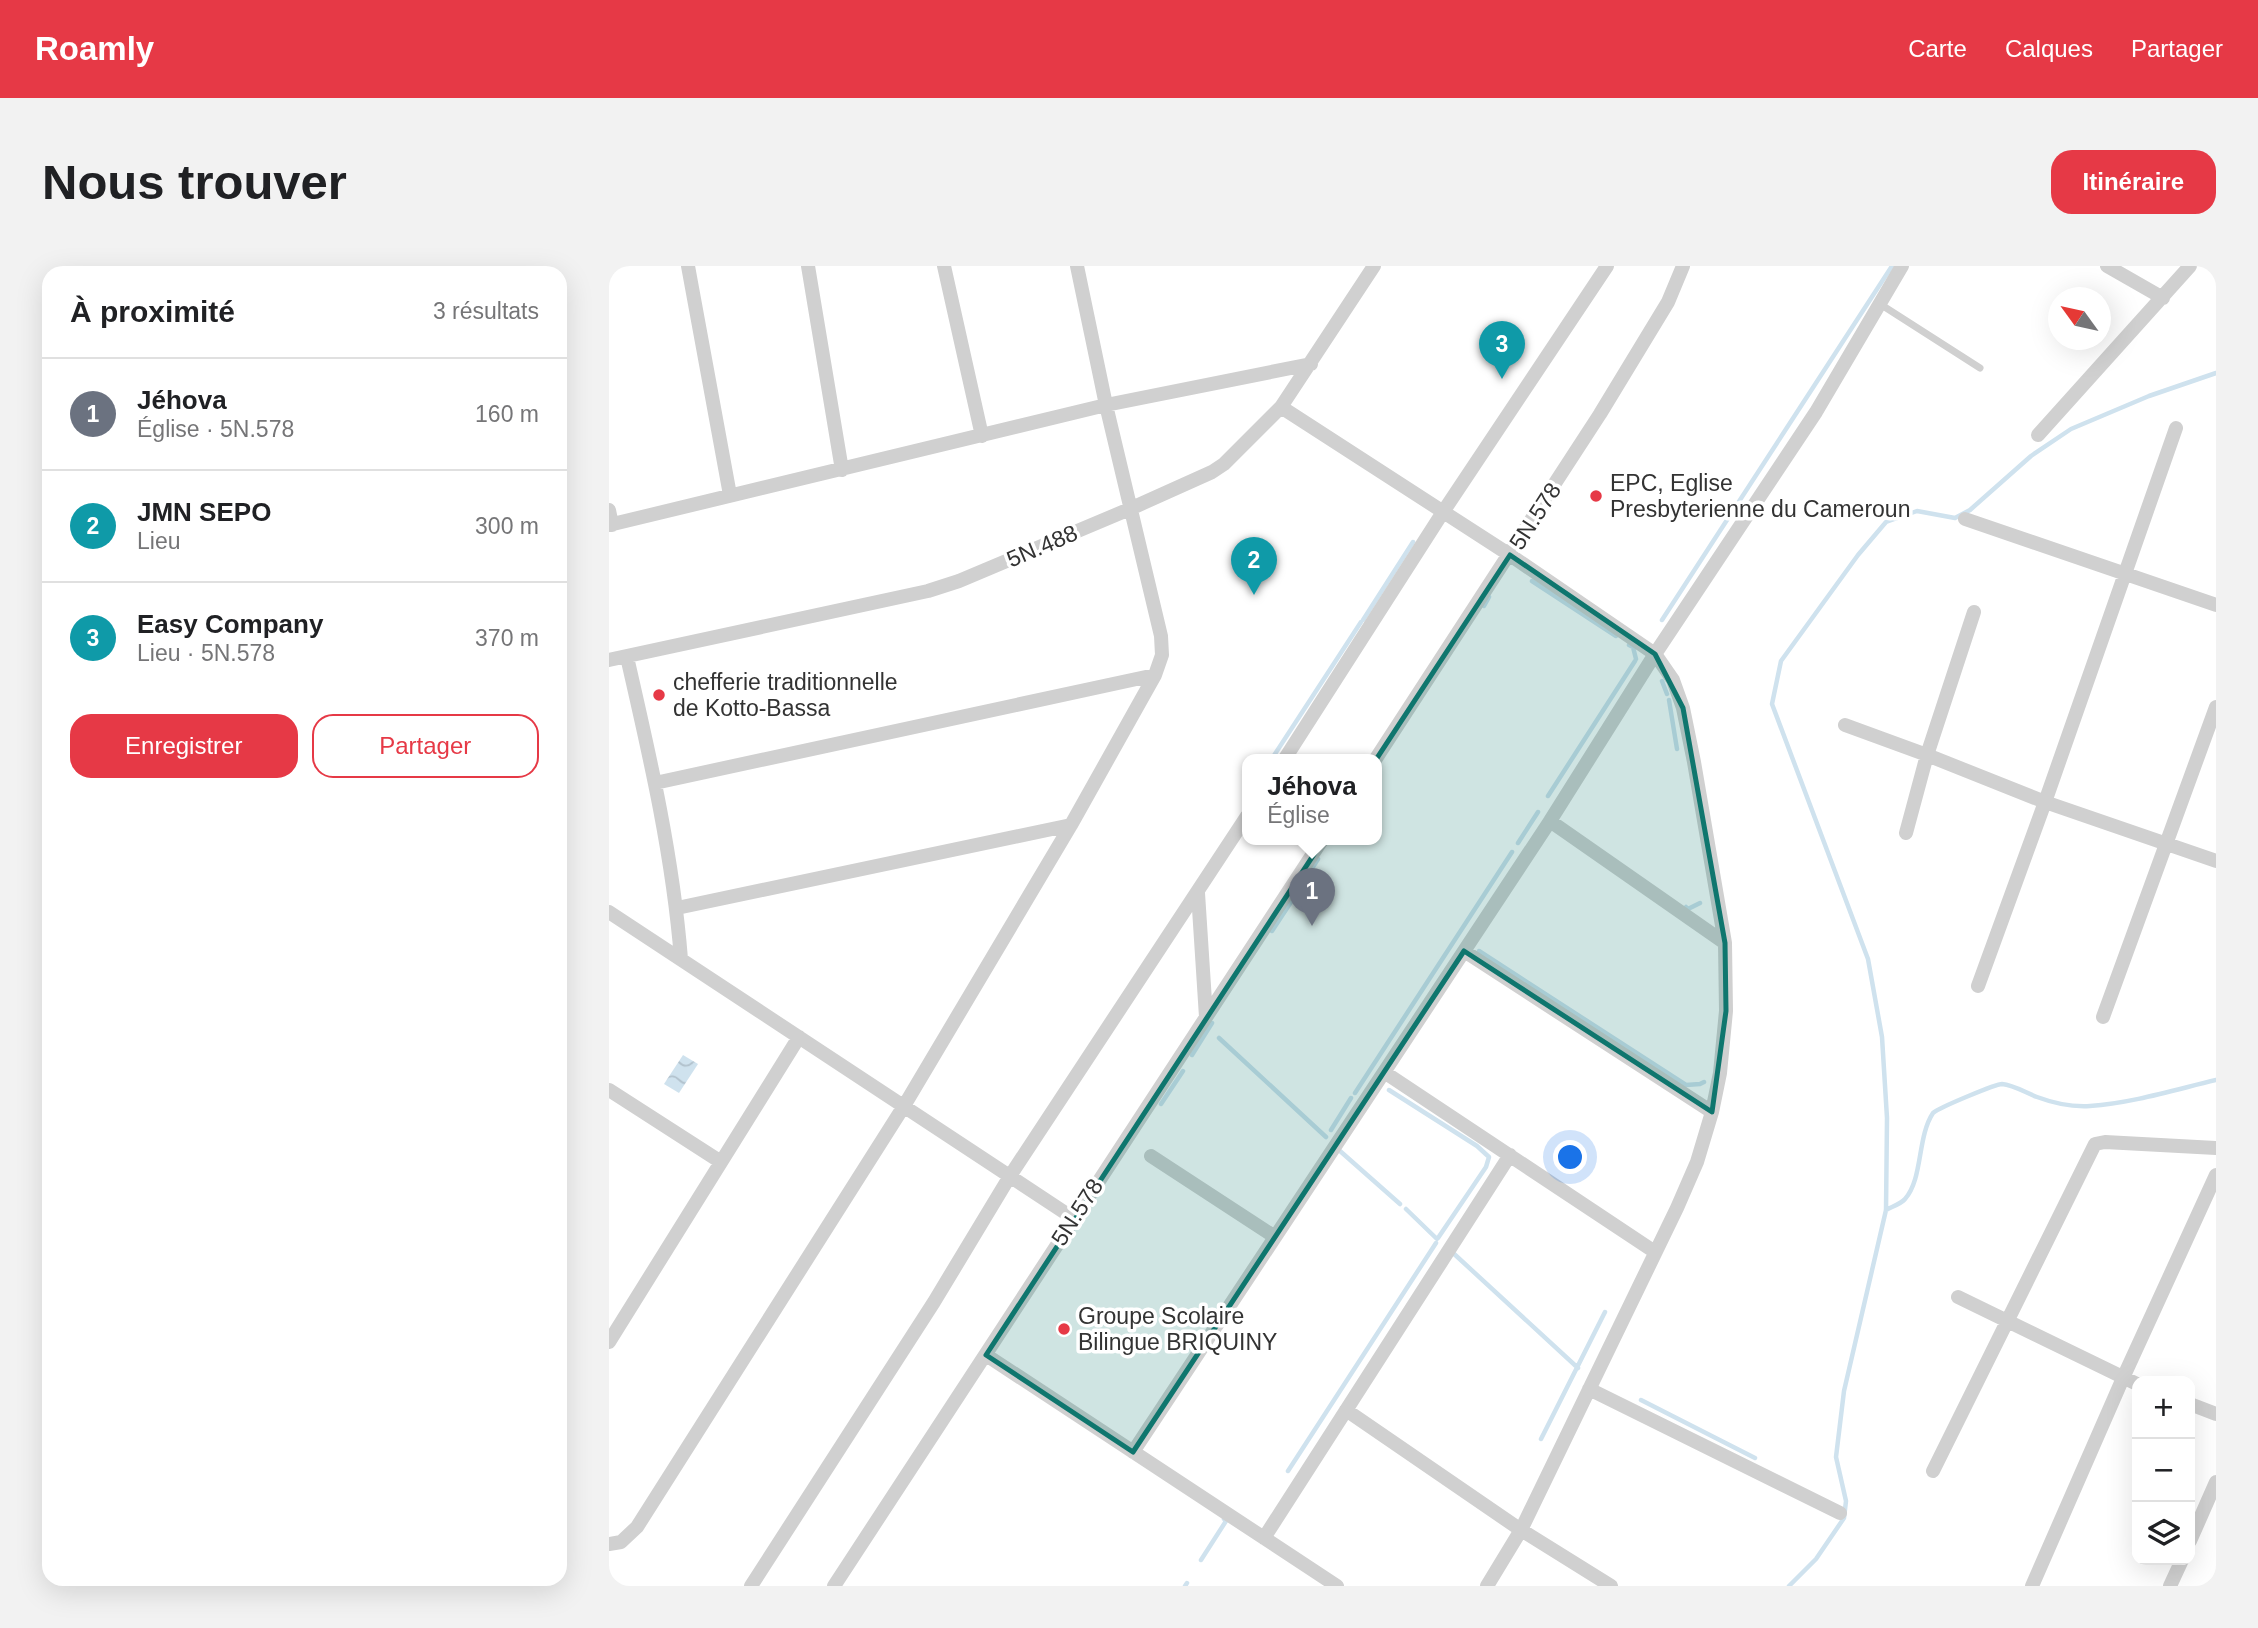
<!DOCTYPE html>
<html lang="fr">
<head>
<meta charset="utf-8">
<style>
  body { margin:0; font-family:Arial,sans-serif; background:#f2f2f2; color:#202124 }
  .controls { position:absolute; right:21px; bottom:21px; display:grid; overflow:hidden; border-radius:14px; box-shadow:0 7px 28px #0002 }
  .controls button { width:63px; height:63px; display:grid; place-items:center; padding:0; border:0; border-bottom:2px solid #e0e0e0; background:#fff; color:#202124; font:35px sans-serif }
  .compass { position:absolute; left:1439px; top:21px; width:63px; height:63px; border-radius:50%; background:#fff; box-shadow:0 7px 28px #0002; rotate:303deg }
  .you { position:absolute; left:962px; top:892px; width:24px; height:24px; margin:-18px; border:5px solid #fff; border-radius:50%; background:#1a73e8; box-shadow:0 0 0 10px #1a73e833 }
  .badge { display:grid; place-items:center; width:46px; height:46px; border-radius:50%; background:#e63946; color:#fff; font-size:23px; font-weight:700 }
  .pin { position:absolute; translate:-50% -58px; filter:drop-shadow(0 2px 4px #0008) }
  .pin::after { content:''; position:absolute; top:37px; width:24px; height:21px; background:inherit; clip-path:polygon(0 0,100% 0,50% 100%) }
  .popup { position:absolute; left:633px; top:488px; width:140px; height:91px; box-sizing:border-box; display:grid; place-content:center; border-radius:14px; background:#fff; filter:drop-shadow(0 2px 5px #0005); font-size:23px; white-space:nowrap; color:#757577 }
  .popup b { font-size:26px; color:#202124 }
  .popup::after { content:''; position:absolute; left:50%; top:100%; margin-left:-14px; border:14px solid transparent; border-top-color:#fff }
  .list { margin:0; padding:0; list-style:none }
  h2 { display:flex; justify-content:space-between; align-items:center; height:91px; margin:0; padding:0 28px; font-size:30px }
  h2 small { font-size:23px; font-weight:400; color:#757577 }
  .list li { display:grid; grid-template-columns:46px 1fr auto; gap:21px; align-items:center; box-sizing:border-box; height:112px; padding:0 28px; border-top:2px solid #e0e0e0 }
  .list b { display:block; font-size:26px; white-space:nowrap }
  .list p { margin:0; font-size:23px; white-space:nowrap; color:#757577 }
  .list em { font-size:23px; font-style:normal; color:#757577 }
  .actions { display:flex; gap:14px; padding:21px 28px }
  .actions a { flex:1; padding:16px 0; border:2px solid #e63946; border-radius:21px; text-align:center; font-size:24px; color:#e63946 }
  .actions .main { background:#e63946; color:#fff }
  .icon { flex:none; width:38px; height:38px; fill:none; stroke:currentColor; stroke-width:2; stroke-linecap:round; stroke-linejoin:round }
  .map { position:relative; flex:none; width:1607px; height:1320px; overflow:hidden; border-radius:21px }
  header { display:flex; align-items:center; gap:42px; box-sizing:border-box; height:98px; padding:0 35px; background:#e63946; color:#fff }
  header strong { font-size:33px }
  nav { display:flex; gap:38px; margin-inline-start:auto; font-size:24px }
  .intro { display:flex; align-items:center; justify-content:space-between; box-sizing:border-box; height:168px; padding:0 42px }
  h1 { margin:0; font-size:49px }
  .button { padding:18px 32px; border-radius:21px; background:#e63946; color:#fff; font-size:24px; font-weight:700 }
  main { display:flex; gap:42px; padding:0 42px }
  aside { flex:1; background:#fff; border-radius:21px; box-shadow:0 7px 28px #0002 }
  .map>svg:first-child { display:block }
  .water { fill:url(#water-waves) }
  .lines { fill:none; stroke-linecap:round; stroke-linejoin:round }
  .stream { stroke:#cfe2ee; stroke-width:4.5 }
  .lane { stroke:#d0d0d0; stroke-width:7 }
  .street { stroke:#d0d0d0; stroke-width:14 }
  .marked { fill:#0f766e; fill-opacity:0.2; stroke:#0f766e; stroke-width:5; stroke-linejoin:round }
  .poi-dot { fill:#e63946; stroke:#fff; stroke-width:2.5 }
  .labels { text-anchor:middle; stroke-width:7; stroke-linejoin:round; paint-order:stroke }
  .poi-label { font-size:23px; fill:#333; stroke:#fff; text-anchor:start }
  .street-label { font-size:23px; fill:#333; stroke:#fff }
</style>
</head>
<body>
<header>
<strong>Roamly</strong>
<nav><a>Carte</a><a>Calques</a><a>Partager</a></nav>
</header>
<div class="intro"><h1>Nous trouver</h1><a class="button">Itinéraire</a></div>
<main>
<aside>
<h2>À proximité<small>3 résultats</small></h2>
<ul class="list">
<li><span class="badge" style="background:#6b7280">1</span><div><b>Jéhova</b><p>Église · 5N.578</p></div><em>160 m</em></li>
<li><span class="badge" style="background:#0f9aa8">2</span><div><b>JMN SEPO</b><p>Lieu</p></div><em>300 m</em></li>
<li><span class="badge" style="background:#0f9aa8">3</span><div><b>Easy Company</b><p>Lieu · 5N.578</p></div><em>370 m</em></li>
</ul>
<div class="actions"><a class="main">Enregistrer</a><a>Partager</a></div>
</aside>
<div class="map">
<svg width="1607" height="1320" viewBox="0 0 1607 1320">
  <defs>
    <pattern id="water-waves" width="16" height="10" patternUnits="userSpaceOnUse" patternTransform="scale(1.75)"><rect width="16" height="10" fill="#cfe2ee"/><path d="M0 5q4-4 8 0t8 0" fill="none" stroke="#b2c2cd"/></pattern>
  </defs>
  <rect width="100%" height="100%" fill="#fff"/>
  <path class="water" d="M74,789L89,798L70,827L55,818Z"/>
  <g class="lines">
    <path class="stream" d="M923,315L1007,370
      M875,340L880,331
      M754,354L804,276
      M1053,354L1283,0
      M1020,379L1024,381L1027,393
      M1053,415L1058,428
      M1060,434L1068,483
      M662,494L752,356
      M939,530L1026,395
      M909,577L929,546
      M689,625L709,593
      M1077,641L1079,643L1091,637
      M663,665L682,636
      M870,685L1077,819L1091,818L1095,816
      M610,772L717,871
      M583,789L603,757
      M780,824L868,880L880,891L877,901L829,972
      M746,827L903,586
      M552,838L574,805
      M722,864L742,832
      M731,885L791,938
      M797,943L828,973
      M1277,944C1282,941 1292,938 1296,933C1314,913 1308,871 1324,847C1331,841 1387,818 1393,818C1405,819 1417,827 1428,831C1444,837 1464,841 1481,840C1523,837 1565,824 1607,814
      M843,986L969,1102
      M1032,1134L1146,1192
      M932,1173L996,1046
      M679,1205L827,977
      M592,1294L617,1255L615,1253
      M576,1320L578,1317
      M1180,1320L1207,1293L1235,1252L1237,1235L1227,1191L1235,1125L1277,944L1278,852L1273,771L1259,693L1163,438L1172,395L1249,289L1277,256L1308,245L1346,252L1361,244L1422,190L1462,163L1540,130L1607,107"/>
    <path class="lane" d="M1271,38L1371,102"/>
    <path class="street" d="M79,0L121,229
      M199,0L233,204
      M335,0L373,170
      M1498,0L1554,32
      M672,141L901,289L1046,388L1064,414L1074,442L1085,496L1116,677L1117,745L1111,807L1103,846L1088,896L1068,942L912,1264L878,1320
      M1429,169L1581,0
      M0,244L3,259
      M1356,253L1607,339
      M0,259L497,139L702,98
      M18,391C41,491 64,591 72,693
      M0,394L319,325L350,315L523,242L603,206L615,198L672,141L765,0
      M1236,459L1318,489L1436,536L1607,595
      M675,494L834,246L998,0
      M766,494L991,148L1059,36L1074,0
      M46,517L546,409
      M941,555L1116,677
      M1297,567L1318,489L1365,346
      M589,627L597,751
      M68,642L462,559
      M0,646L464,952
      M855,685L1103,846
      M1369,720L1436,536L1567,162
      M1494,751L1607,441
      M775,806L1046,986
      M0,824L112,896
      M542,890L666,971
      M1349,1031L1528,1118
      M0,1076L190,771
      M377,1089L728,1320
      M980,1123L1231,1247
      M1581,1138L1607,1148
      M737,1144L912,1264L1002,1320
      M524,1186L941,555L1046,388L1207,146L1293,0
      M1324,1205L1486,878L1496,876L1607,882
      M655,1272L901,889
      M1581,1275L1607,1216
      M0,1278L12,1276L28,1261L295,840L462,559L546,409L553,389L552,370L497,139L468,0
      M142,1320L325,1036L401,910L638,550
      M225,1320L713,574
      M1423,1320L1514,1112L1607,909
      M1561,1320L1573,1294"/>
  </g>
  <path class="marked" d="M901,289L1046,388L1074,442L1116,677L1117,745L1103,846L855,685L524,1186L377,1089Z"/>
  <g class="poi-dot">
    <circle cx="987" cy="230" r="7"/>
    <circle cx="50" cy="429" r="7"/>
    <circle cx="455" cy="1063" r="7"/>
  </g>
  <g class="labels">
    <g class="poi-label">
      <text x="1001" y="225">EPC, Eglise<tspan x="1001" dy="26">Presbyterienne du Cameroun</tspan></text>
      <text x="64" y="424">chefferie traditionnelle<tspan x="64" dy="26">de Kotto-Bassa</tspan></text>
      <text x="469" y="1058">Groupe Scolaire<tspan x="469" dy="26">Bilingue BRIQUINY</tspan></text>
    </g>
    <g class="street-label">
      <text transform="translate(926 250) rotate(-57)" y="8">5N.578</text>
      <text transform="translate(433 280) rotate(-23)" y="8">5N.488</text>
      <text transform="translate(468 946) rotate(-57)" y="8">5N.578</text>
    </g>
  </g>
</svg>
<div class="controls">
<button>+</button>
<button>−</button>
<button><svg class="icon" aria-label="layers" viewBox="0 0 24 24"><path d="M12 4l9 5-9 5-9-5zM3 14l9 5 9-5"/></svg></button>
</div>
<svg class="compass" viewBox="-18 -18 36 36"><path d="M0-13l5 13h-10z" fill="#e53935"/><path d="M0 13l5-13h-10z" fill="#757577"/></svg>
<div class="you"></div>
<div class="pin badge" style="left:703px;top:660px;background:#6b7280">1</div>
<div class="popup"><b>Jéhova</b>Église</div>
<div class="pin badge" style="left:645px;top:329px;background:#0f9aa8">2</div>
<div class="pin badge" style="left:893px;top:113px;background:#0f9aa8">3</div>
</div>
</main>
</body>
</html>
